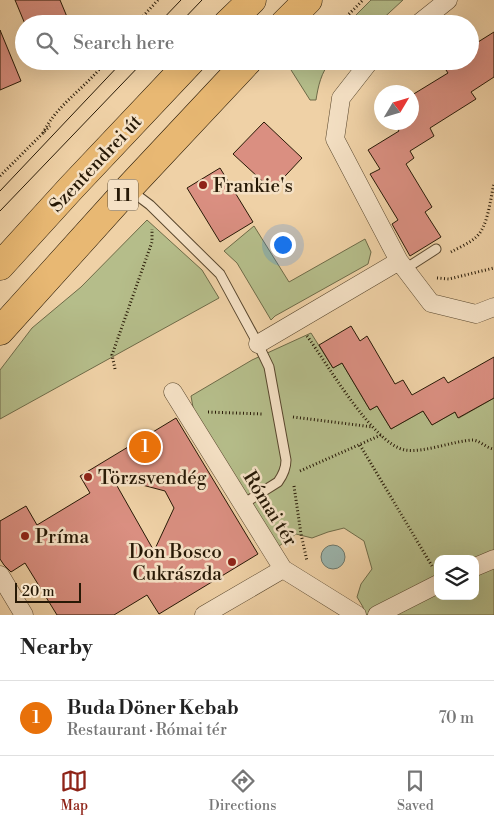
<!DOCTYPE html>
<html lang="en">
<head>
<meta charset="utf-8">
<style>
  body { margin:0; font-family:"Libre Bodoni",serif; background:#f2f2f2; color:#222 }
  .controls { position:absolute; right:15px; bottom:15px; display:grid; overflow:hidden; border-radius:10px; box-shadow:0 5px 20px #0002 }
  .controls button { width:45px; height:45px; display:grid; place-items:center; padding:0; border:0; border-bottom:1px solid #e0e0e0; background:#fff; color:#222; font:25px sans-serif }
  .compass { position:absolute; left:374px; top:85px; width:45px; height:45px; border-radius:50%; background:#fff; box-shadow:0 5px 20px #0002; rotate:52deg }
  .scale { position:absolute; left:15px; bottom:12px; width:66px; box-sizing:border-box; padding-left:5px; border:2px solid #271906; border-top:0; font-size:14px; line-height:18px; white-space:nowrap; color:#271906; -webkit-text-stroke:4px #f5e1c5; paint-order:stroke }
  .you { position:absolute; left:282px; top:244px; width:18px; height:18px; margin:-12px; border:4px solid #fff; border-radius:50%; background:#1a73e8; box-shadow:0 0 0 8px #1a73e833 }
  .badge { display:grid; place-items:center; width:32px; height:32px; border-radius:50%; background:#8f2418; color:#fff; font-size:16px; font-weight:700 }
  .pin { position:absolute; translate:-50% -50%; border:2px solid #fff; box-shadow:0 1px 5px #0006 }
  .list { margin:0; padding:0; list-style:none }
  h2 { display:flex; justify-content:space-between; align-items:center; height:65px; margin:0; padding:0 20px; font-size:21px }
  h2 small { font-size:16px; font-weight:400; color:#767676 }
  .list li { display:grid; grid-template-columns:32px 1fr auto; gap:15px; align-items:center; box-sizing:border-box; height:75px; padding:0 20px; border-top:1px solid #e0e0e0 }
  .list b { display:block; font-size:19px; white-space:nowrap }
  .list p { margin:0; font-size:16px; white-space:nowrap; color:#767676 }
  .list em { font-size:16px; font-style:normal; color:#767676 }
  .icon { flex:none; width:28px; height:28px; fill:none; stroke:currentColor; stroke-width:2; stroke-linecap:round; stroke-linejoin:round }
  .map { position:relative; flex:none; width:494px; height:615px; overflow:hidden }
  .search { position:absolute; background:#fff; box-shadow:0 5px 20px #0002; left:15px; right:15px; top:15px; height:55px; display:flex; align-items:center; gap:12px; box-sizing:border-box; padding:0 18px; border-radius:28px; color:#767676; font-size:19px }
  .sheet { height:140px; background:#fff }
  nav { display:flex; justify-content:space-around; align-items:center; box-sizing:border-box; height:70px; border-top:1px solid #e0e0e0; background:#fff; font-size:14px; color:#767676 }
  nav a { display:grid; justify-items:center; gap:2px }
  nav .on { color:#8f2418 }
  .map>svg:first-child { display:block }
  .green { fill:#b5bd8a; stroke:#6e6b48; fill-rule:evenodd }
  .water { fill:#9bb5ae; stroke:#6d776b }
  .building { fill:#da8f81; stroke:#271906; fill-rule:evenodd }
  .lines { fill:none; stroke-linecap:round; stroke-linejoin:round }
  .lane-casing { stroke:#59472e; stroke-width:11 }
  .street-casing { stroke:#59472e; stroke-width:19 }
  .primary-casing { stroke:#271906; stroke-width:29 }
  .path { stroke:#271906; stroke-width:3; stroke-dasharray:1 2.5; stroke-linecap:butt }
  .lane { stroke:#f5e1c5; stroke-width:9 }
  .street { stroke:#f5e1c5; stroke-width:18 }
  .primary { stroke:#e8b873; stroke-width:28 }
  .tram { stroke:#271906; stroke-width:1 }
  .poi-dot { fill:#8f2418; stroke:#f5e1c5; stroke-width:2 }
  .labels { text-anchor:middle; stroke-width:5; stroke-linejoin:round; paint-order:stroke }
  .shield { fill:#f5e1c5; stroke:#65553f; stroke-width:1 }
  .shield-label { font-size:18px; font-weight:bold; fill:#271906 }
  .street-label { font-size:19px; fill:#271906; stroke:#f5e1c5 }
  .poi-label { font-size:19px; fill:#271906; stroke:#f5e1c5; text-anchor:start }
</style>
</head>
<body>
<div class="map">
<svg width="494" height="615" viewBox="0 0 494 615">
  <rect width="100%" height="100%" fill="#efd1a6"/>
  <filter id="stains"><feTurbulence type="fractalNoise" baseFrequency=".004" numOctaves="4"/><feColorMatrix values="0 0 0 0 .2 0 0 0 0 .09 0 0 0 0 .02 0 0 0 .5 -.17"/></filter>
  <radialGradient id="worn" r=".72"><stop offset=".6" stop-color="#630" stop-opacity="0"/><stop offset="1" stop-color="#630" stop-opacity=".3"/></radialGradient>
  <path class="green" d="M371,0H403L377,24H347Z
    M288,61H331C321,72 318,87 316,100H310L286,62Z
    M147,220L202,270L219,298L0,419V370L32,328L81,287Z
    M254,226L289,282L365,239L371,252L368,264L275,316L271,320L237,263L224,251Z
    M311,333L333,368L342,363L370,410L377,406L391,429L423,411L432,425L455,412L459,418L494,398V615H365L363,607L357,597L361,584L372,569L364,541L344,528L328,532L312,538L296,534L272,551L197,430L191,396L252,360ZM438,559H475V596H438Z"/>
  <path class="water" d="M321 557a12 12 0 1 1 24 0a12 12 0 1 1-24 0Z"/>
  <path class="building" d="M15,0H60L70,24H25Z
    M0,30L21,81L0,90Z
    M494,32V77L471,92L476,99L430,128L434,136L410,151L414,158L406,164L432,207L425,212L441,237L410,256L392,224L398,220L370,174L380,169L368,150L399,131L393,122H412V95L448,73L440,61H470V47Z
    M264,122L302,158L272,190L233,154Z
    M220,168L253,222L220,242L187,188Z
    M351,326L360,341L367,336L395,384L403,380L412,395L444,377L448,383L494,357V398L458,418L455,412L432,425L423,411L391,429L377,406L370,410L342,363L333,368L319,345Z
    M176,418L258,554L159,614L147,595L114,615H57L25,563L11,572L4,565L0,559V521L26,506L37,525L90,493L80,476ZM112,477L165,491L174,508L154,551Z"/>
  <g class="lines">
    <g class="lane-casing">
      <path id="lane" d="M130,190L150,205L220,274L258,344L269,367L286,460C286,468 283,475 278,482L243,504
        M405,269L436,249"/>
    </g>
    <g class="street-casing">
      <path id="street" d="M418,24L448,0
        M370,61L341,98L335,139L399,261L431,303L476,314L494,307
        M258,344L399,261
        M173,392L283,569L204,615
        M475,567L494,559
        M283,569L357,615
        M0,575L24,615
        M377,615L438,584"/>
    </g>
    <g class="primary-casing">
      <path id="primary" d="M227,24L252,0
        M284,24L308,0
        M0,266L71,188L191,61
        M0,331L128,189L248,61"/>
    </g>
    <path class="path" d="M136,24L158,0
      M339,24L363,0
      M43,133C57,104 87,87 106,61
      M0,176L50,126
      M451,252C458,248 468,244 475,238C488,228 490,200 494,184
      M437,278L449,279L494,268
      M307,336C327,363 373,444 405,450C424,453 453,441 473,440C481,441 486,448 494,449
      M115,369L112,355L152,242V229
      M208,412L262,414
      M293,417L373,427
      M360,445L432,566
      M300,471L381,435
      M294,486L301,534L307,561"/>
    <use href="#lane" class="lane"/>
    <use href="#street" class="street"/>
    <use href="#primary" class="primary"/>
    <path class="tram" d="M158,24L181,0
      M179,24L202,0
      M0,191L123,61
      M0,211L144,61"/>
  </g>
  <g class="poi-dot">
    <circle cx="203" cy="185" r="5"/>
    <circle cx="88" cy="477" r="5"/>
    <circle cx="25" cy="536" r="5"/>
    <circle cx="232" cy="562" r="5"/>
  </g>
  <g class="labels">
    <rect class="shield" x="108" y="179.5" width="30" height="31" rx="4"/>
    <g class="shield-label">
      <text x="123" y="201">11</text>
    </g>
    <g class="street-label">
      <text transform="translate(95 163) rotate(-47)" y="7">Szentendrei út</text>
      <text transform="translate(271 508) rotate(58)" y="7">Római tér</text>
    </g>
    <g class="poi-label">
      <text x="213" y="192">Frankie's</text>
      <text x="98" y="484">Törzsvendég</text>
      <text x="35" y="543">Príma</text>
      <text x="222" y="558" text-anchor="end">Don Bosco<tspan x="222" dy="22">Cukrászda</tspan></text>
    </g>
  </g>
  <rect width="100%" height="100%" filter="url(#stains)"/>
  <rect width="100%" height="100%" fill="url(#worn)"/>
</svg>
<div class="controls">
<button><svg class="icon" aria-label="layers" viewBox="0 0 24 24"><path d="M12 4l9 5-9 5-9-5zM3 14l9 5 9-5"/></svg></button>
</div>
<svg class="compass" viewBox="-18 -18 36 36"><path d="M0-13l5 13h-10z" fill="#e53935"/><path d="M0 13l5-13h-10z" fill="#767676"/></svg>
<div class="scale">20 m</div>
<div class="you"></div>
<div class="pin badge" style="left:145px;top:447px;background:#e8710a">1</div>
<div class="search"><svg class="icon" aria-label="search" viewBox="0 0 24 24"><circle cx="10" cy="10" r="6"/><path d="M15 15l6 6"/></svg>Search here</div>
</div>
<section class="sheet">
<h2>Nearby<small></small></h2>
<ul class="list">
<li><span class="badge" style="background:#e8710a">1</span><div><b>Buda Döner Kebab</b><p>Restaurant · Római tér</p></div><em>70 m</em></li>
</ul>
</section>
<nav>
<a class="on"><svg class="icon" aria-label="map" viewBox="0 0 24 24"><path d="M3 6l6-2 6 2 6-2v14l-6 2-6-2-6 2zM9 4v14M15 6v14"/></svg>Map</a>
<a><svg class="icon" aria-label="directions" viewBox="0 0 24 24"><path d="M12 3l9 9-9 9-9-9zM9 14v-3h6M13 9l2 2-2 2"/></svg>Directions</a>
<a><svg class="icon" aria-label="saved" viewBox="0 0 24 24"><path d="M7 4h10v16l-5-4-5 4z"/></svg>Saved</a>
</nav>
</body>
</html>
